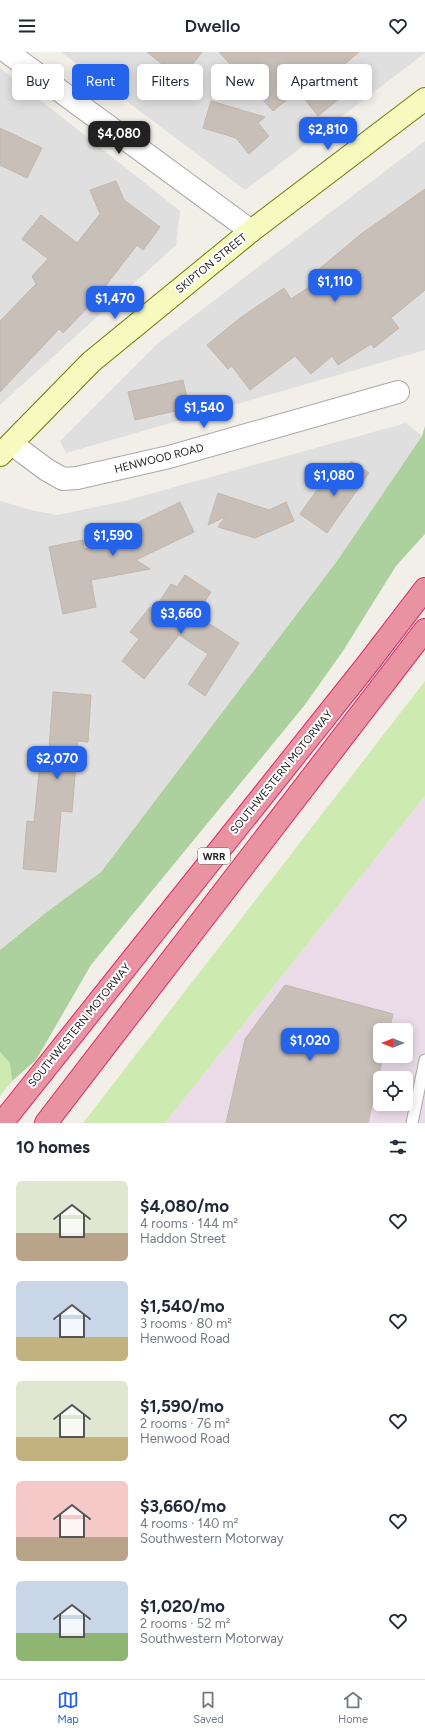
<!DOCTYPE html>
<meta charset="utf-8">
<style>
body{margin:0;font-family:Figtree,sans-serif;background:#f6f6f7;color:#1f2937;height:100vh;display:flex;flex-direction:column;font-size:15px;white-space:nowrap}
*{box-sizing:border-box;margin:0}
p{font-size:13px;color:#747a83}
.icon{flex:none;width:22px;height:22px;fill:none;stroke:currentColor;stroke-width:2;stroke-linecap:round;stroke-linejoin:round}
.map{position:relative;height:1071px;overflow:hidden}
.drawer{display:flex;flex-direction:column;background:#fff;flex:1}
.drawer>*{flex:none}
.hud{position:absolute;left:12px;top:12px;width:401px;height:36px;display:flex;gap:8px}
.needle{width:26px;rotate:270deg}
.controls{position:absolute;left:373px;top:971px;display:grid;gap:8px}
.controls a{display:grid;place-items:center;width:40px;height:40px;border-radius:6px;background:#fff;box-shadow:0 2px 10px #0003;font-size:20px}
.price{position:absolute;translate:-50% -34px;padding:0 9px;border-radius:8px;background:#2563eb;color:#fff;font-size:13px;line-height:26px;filter:drop-shadow(0 1px 2px #0008)}
.price::after{content:'';position:absolute;left:50%;top:24px;width:12px;height:9px;margin-left:-6px;background:inherit;clip-path:polygon(0 0,100% 0,50% 100%)}
.price.current{background:#222;color:#fff}
ul{padding:0;list-style:none}
li{display:flex;align-items:center;gap:12px;height:100px;padding:0 16px}
li span{display:grid;place-items:center;flex:none;width:112px;height:80px;border-radius:6px;color:#555}
li>.icon{margin-inline-start:auto}
span .icon{width:48px;height:48px;fill:#fffc;stroke-width:1}
li b{font-size:17px}
h2{display:flex;justify-content:space-between;align-items:center;height:48px;padding:0 16px;font-size:17px}
.pill{padding:0 14px;border-radius:6px;background:#fff;box-shadow:0 2px 10px #0003;font-size:14px;line-height:36px}
.pill.current{background:#2563eb;color:#fff}
header{display:flex;justify-content:space-between;align-items:center;height:52px;padding:0 16px;background:#fff;font-size:18px;font-weight:600}
.tabs{display:flex;justify-content:space-around;align-items:center;height:56px;border-top:1px solid #e0e1e3;background:#fff;font-size:11px;color:#747a83}
.tabs a{display:grid;justify-items:center;gap:2px}
.tabs .current{color:#2563eb}
.map>svg:first-child{display:block}
.residential{fill:#e0dfdf}
.industrial{fill:#ebdbe8;fill-rule:evenodd}
.grass{fill:#cdebb0}
.forest{fill:#add19e}
.building{fill:#c7bfb8;stroke:#c4b6ab}
.lines{fill:none;stroke-linecap:round;stroke-linejoin:round}
.service-casing{stroke:#a9a9a9;stroke-width:13}
.minor-casing{stroke:#a9a9a9;stroke-width:24}
.secondary-casing{stroke:#707d05;stroke-width:24}
.motorway-casing{stroke:#dc2a67;stroke-width:24}
.service{stroke:#fff;stroke-width:11}
.minor{stroke:#fff;stroke-width:22}
.secondary{stroke:#f7fabf;stroke-width:22}
.motorway{stroke:#e892a2;stroke-width:22}
.labels{text-anchor:middle;stroke-width:4;stroke-linejoin:round;paint-order:stroke}
.shield{fill:#fff;stroke:#646464;stroke-width:1}
.shield-label{font-size:10px;font-weight:bold;fill:#222}
.street-label{font-size:11px;fill:#222;stroke:#fff}
</style>
<header><svg class="icon" aria-label="menu" viewBox="0 0 24 24"><path d="M4 6h16M4 12h16M4 18h16"/></svg>Dwello<svg class="icon" aria-label="heart" viewBox="0 0 24 24"><path d="M12 20l-8-8c-3-5 5-10 8-4 3-6 11-1 8 4z"/></svg></header>
<div class="map">
<svg width="425" height="1071" viewBox="0 0 425 1071">
<rect width="100%" height="100%" fill="#f2efe9"/>
<g class="residential">
<path d="M61,0H425V1L245,138Z"/>
<path d="M0,16L180,159L176,193L0,353Z"/>
<path d="M425,89V298L66,401L60,389L158,291Z"/>
<path d="M406,371L422,384L337,509L101,820L48,859L0,898V449L35,459L58,463L124,449Z"/>
</g>
<path class="industrial" d="M425,744V1071H165ZM380,978H406V1004H380ZM380,1026H406V1052H380Z"/>
<g class="grass">
<path d="M425,629V744L165,1071H83Z"/>
<path d="M0,1000L10,1011L12,1029L0,1044Z"/>
</g>
<path class="forest" d="M425,374V482L396,514L343,599L304,654L91,913L36,1008L12,1029L10,1011L0,1000V898L48,859L101,820L337,509L422,384Z"/>
<g class="building">
<path d="M147,0H202L181,27Z"/>
<path d="M219,0H359L325,29L339,47L318,64L298,39L273,59Z"/>
<path d="M211,49L265,65L258,71L269,84L249,102L236,86L203,76Z"/>
<path d="M0,76L42,96L27,126L0,113Z"/>
<path d="M116,129L124,148L160,175L143,198L137,193L94,249L63,281L59,277L0,340V269L36,232L32,224L48,207L22,187L41,163L77,191L100,162L90,138Z"/>
<path d="M425,137V238L391,266L399,276L374,296L371,292L338,313L332,304L311,322L295,304L250,338L232,314L228,317L207,293L240,266L284,236L291,247L324,225L318,218L361,182Z"/>
<path d="M183,328L189,356L135,368L128,340Z"/>
<path d="M351,409L369,421L327,481L300,462L331,418L341,425Z"/>
<path d="M218,441L269,458L286,450L294,469L255,486L218,475L225,465L208,473Z"/>
<path d="M180,450L194,480L136,508L150,517L91,528L96,555L63,562L49,495L83,488L84,497L139,486L133,473Z"/>
<path d="M185,523L211,540L196,563L239,591L205,644L188,632L208,602L179,583L144,627L122,609L139,587L130,580L150,555L151,562L171,532L177,535Z"/>
<path d="M53,640L91,643L88,690L78,689L72,760L61,759L56,820L23,817L27,769L34,770L40,711L48,712Z"/>
<path d="M285,933L393,962L389,978H380V1004H383L368,1071H226L245,987Z"/>
</g>
<g class="lines">
<g class="service-casing">
<path id="service" d="M412,1071L425,1008"/>
</g>
<g class="minor-casing">
<g id="minor">
<path d="M7,0L251,179"/>
<path d="M12,392L47,418L63,427L77,426L169,405L398,340"/>
</g>
</g>
<g class="secondary-casing">
<path id="secondary" d="M0,403L91,310L251,179L425,47"/>
</g>
<g class="motorway-casing">
<g id="motorway">
<path d="M2,1071L366,614L425,537"/>
<path d="M46,1071L425,578"/>
</g>
</g>
<use href="#service" class="service"/>
<use href="#minor" class="minor"/>
<use href="#secondary" class="secondary"/>
<use href="#motorway" class="motorway"/>
</g>
<g class="labels">
<rect class="shield" x="198" y="796" width="32" height="16" rx="3"/>
<g class="shield-label">
<text x="214" y="808">WRR</text>
</g>
<g class="street-label">
<text transform="translate(211 211) rotate(-39)" y="4">SKIPTON STREET</text>
<text transform="translate(159 406) rotate(-14)" y="4">HENWOOD ROAD</text>
<text transform="translate(281 720) rotate(-51)" y="4">SOUTHWESTERN MOTORWAY</text>
<text transform="translate(79 973) rotate(-51)" y="4">SOUTHWESTERN MOTORWAY</text>
</g>
</g>
</svg>
<div class="controls">
<a><svg class="needle" viewBox="-14 -14 28 28"><path d="M0-13l5 13h-10z" fill="#e53935"/><path d="M0 13l5-13h-10z" fill="#747a83"/></svg></a>
<a><svg class="icon" aria-label="locate" viewBox="0 0 24 24"><circle cx="12" cy="12" r="6"/><path d="M12 2v4M12 18v4M2 12h4M18 12h4"/></svg></a>
</div>
<b class="price" style="left:328px;top:99px">$2,810</b>
<b class="price current" style="left:119px;top:103px">$4,080</b>
<b class="price" style="left:335px;top:251px">$1,110</b>
<b class="price" style="left:115px;top:268px">$1,470</b>
<b class="price" style="left:204px;top:377px">$1,540</b>
<b class="price" style="left:334px;top:445px">$1,080</b>
<b class="price" style="left:113px;top:505px">$1,590</b>
<b class="price" style="left:181px;top:583px">$3,660</b>
<b class="price" style="left:57px;top:728px">$2,070</b>
<b class="price" style="left:310px;top:1010px">$1,020</b>
<div class="hud">
<a class="pill">Buy</a>
<a class="pill current">Rent</a>
<a class="pill">Filters</a>
<a class="pill">New</a>
<a class="pill">Apartment</a>
</div>
</div>
<section class="drawer">
<h2>10 homes<svg class="icon" aria-label="filters" viewBox="0 0 24 24"><path d="M4 7h16M4 17h16"/><circle cx="9" cy="7" r="2"/><circle cx="15" cy="17" r="2"/></svg></h2>
<ul>
<li><span style="background:linear-gradient(#dfe7d0 65%,#b9a48a 0)"><svg class="icon" aria-label="home" viewBox="0 0 24 24"><path d="M3 11l9-7 9 7M6 9v11h12V9"/></svg></span><div><b>$4,080/mo</b><p>4 rooms · 144 m²</p><p>Haddon Street</p></div><svg class="icon" aria-label="heart" viewBox="0 0 24 24"><path d="M12 20l-8-8c-3-5 5-10 8-4 3-6 11-1 8 4z"/></svg></li>
<li><span style="background:linear-gradient(#c9d6e8 70%,#c2b280 0)"><svg class="icon" aria-label="home" viewBox="0 0 24 24"><path d="M3 11l9-7 9 7M6 9v11h12V9"/></svg></span><div><b>$1,540/mo</b><p>3 rooms · 80 m²</p><p>Henwood Road</p></div><svg class="icon" aria-label="heart" viewBox="0 0 24 24"><path d="M12 20l-8-8c-3-5 5-10 8-4 3-6 11-1 8 4z"/></svg></li>
<li><span style="background:linear-gradient(#dfe7d0 70%,#c2b280 0)"><svg class="icon" aria-label="home" viewBox="0 0 24 24"><path d="M3 11l9-7 9 7M6 9v11h12V9"/></svg></span><div><b>$1,590/mo</b><p>2 rooms · 76 m²</p><p>Henwood Road</p></div><svg class="icon" aria-label="heart" viewBox="0 0 24 24"><path d="M12 20l-8-8c-3-5 5-10 8-4 3-6 11-1 8 4z"/></svg></li>
<li><span style="background:linear-gradient(#f6c9c9 70%,#b9a48a 0)"><svg class="icon" aria-label="home" viewBox="0 0 24 24"><path d="M3 11l9-7 9 7M6 9v11h12V9"/></svg></span><div><b>$3,660/mo</b><p>4 rooms · 140 m²</p><p>Southwestern Motorway</p></div><svg class="icon" aria-label="heart" viewBox="0 0 24 24"><path d="M12 20l-8-8c-3-5 5-10 8-4 3-6 11-1 8 4z"/></svg></li>
<li><span style="background:linear-gradient(#c9d6e8 65%,#8fb573 0)"><svg class="icon" aria-label="home" viewBox="0 0 24 24"><path d="M3 11l9-7 9 7M6 9v11h12V9"/></svg></span><div><b>$1,020/mo</b><p>2 rooms · 52 m²</p><p>Southwestern Motorway</p></div><svg class="icon" aria-label="heart" viewBox="0 0 24 24"><path d="M12 20l-8-8c-3-5 5-10 8-4 3-6 11-1 8 4z"/></svg></li>
</ul>
</section>
<nav class="tabs">
<a class="current"><svg class="icon" aria-label="map" viewBox="0 0 24 24"><path d="M3 6l6-2 6 2 6-2v14l-6 2-6-2-6 2zM9 4v14M15 6v14"/></svg>Map</a>
<a><svg class="icon" aria-label="saved" viewBox="0 0 24 24"><path d="M7 4h10v16l-5-4-5 4z"/></svg>Saved</a>
<a><svg class="icon" aria-label="home" viewBox="0 0 24 24"><path d="M3 11l9-7 9 7M6 9v11h12V9"/></svg>Home</a>
</nav>
